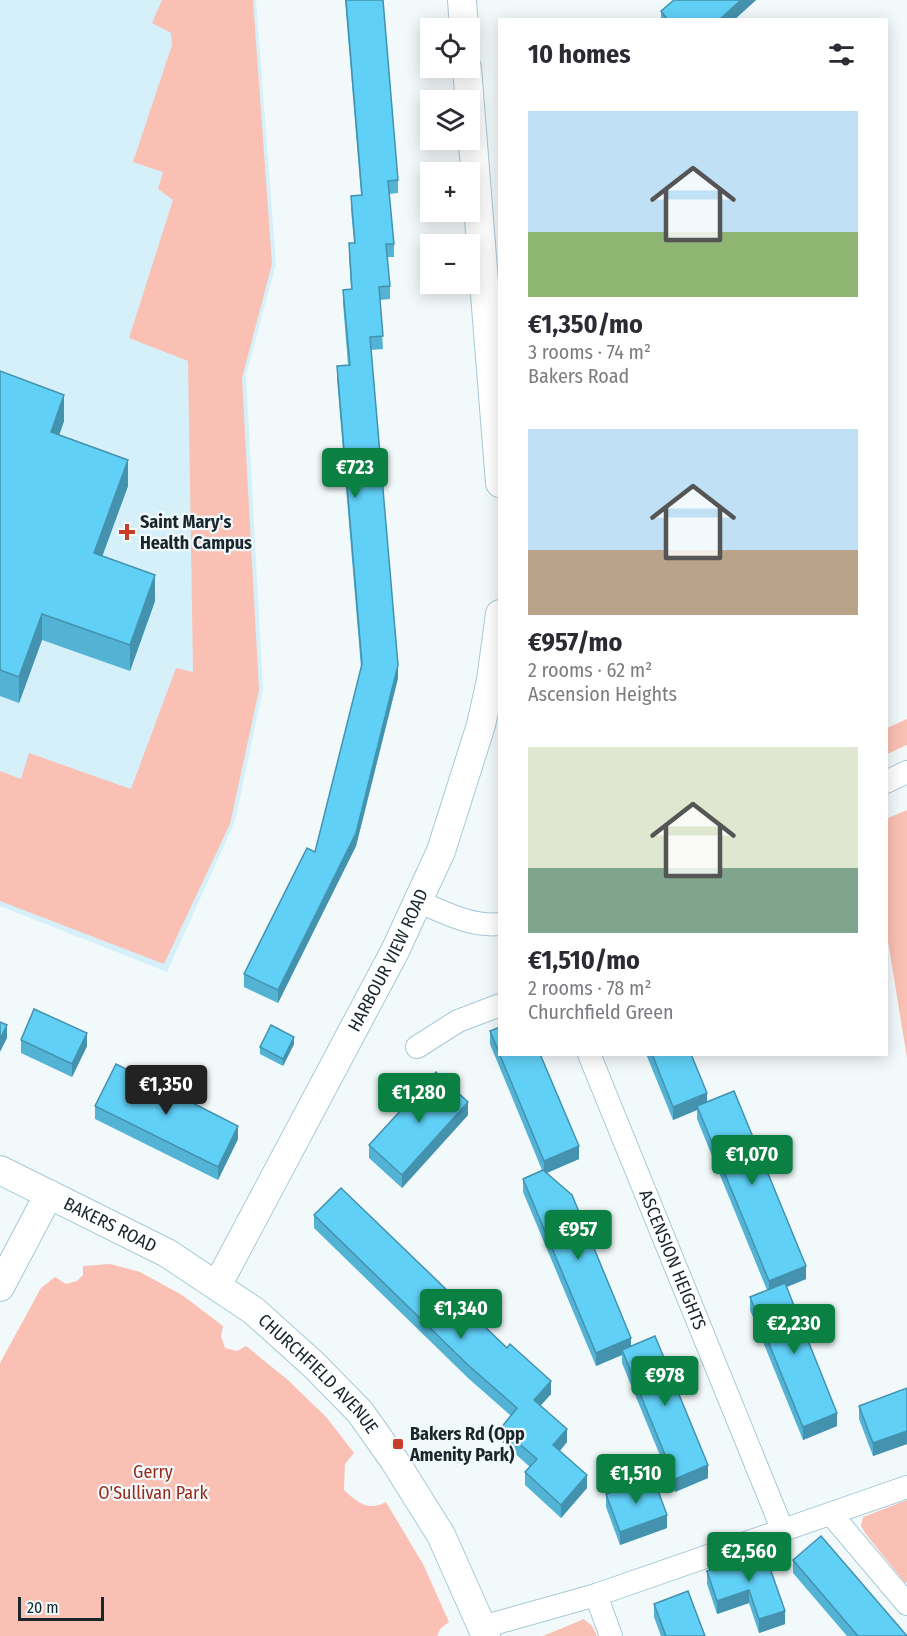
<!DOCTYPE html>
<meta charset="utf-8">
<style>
body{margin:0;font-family:"Fira Sans Condensed",sans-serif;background:#f2f2f3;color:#2b2b33;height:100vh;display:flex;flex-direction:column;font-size:22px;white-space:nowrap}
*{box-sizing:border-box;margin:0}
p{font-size:20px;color:#7c7c81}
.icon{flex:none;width:33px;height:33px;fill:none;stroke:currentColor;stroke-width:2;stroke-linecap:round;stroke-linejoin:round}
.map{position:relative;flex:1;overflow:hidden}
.drawer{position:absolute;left:498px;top:18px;width:390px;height:1038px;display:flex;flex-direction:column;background:#fff;border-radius:0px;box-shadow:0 3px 15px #0003}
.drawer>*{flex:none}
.buttons{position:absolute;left:420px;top:18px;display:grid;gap:12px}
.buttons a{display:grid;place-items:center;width:60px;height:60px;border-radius:0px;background:#fff;box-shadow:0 3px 15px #0003;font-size:30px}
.scale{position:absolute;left:18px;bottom:15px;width:86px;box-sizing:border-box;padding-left:6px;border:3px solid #19262c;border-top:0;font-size:16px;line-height:21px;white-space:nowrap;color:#19262c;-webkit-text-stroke:4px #f2f9fb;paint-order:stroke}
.price{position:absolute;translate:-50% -51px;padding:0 14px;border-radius:6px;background:#0b8043;color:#fff;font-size:20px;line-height:39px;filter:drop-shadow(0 2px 3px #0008)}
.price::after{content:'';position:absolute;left:50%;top:36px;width:18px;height:14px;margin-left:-9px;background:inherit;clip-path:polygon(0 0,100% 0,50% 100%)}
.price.active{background:#222;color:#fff}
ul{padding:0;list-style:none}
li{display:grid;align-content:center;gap:12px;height:318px;padding:0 30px}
li span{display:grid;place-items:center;height:186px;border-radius:0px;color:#555}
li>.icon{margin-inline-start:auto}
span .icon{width:108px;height:108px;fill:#fffc;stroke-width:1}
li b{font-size:26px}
h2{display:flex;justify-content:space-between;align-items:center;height:72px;padding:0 30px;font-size:26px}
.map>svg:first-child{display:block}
.built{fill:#d6f0fa}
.green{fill:#fbc0b4}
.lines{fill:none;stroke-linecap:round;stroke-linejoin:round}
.minor-casing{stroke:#a7c9d7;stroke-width:24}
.tertiary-casing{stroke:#a7c9d7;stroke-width:30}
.minor{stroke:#fff;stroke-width:22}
.tertiary{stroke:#fff;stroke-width:28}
.wall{fill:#53b3d4}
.shaded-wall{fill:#4492ad}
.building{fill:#61d0f7;stroke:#4492ad;stroke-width:1.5}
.poi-dot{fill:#c83c28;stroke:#f2f9fb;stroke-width:2}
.labels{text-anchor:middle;stroke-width:4.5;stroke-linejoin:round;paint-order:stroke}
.poi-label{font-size:18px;font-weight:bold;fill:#19262c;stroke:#f2f9fb;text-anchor:start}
.street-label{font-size:18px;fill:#19262c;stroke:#f2f9fb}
.park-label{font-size:18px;fill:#972c1d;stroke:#f2f9fb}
</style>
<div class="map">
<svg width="907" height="1636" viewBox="0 0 907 1636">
<rect width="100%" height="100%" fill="#f2f9fb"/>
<path class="built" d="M0,0H256L276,264L246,375L263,689L235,821L167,972L0,906Z"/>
<g class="green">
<path d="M162,0H253L272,264L242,378L259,690L230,824L164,964L0,901V771L21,779L29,753L131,789L176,668L193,672L188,361L129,338L173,200L158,189L163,172L133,162L172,45L171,33L152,23Z"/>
<path d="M907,719V745L887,754V728Z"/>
<path d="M907,810V1058L887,935L886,819Z"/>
<path d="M110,1264L140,1272L182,1295L223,1326L221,1336L225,1348L237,1351L246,1346L288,1380L327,1418L354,1453L345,1464L344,1490C357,1502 368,1512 386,1502L423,1564L449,1622L441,1628L437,1636H0V1363L41,1288L55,1277L66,1284L77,1281L83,1275V1266Z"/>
<path d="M907,1500V1582L905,1583L865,1533L861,1526L863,1517Z"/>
<path d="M584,1619L592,1626L597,1636H543Z"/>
</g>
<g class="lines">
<g class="minor-casing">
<g id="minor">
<path d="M886,782L907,772"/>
<path d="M419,902C444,912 471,927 500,924"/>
<path d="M417,1047L458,1021L500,1005"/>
<path id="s1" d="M589,1054L783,1531"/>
<path d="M831,1514L907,1604"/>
<path d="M596,1595L611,1636"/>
<path d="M482,1627L596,1595L907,1487"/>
</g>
</g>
<g class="tertiary-casing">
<g id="tertiary">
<path d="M462,0L464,28"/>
<path d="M467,68L500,483"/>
<path id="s2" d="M0,1170L167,1253L254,1311L314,1365L360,1412L394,1460L441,1535L486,1636"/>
<path id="s3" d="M217,1286L395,951L441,851L481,725L491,680L500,614"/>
<path d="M0,1287L49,1194"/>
</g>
</g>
<use href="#minor" class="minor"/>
<use href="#tertiary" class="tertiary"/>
</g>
<g class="wall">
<path d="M345,0H383L398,180V193L389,194L394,244V257H387L390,286V299L380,300L383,349L371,350L398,678L356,846L278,1003L244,987V974L315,852L361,668L337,379V366L348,365L343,303V290L351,289L349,256V243H354L351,209V196L361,195Z"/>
<path d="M674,0H756L734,20H661V11Z"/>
<path d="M0,371L64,421L59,435L128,486L102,556L155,601L130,671L42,640L19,703L0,696Z"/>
<path d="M490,1031L579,1159L547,1173L631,1346L708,1478L675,1492L622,1363V1355L596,1366L523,1192V1179L542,1170L490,1044Z"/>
<path d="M21,1040L87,1046L72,1077L21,1053Z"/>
<path d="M294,1044L283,1066L260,1054V1047Z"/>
<path d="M646,1054H691L707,1102L806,1279L787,1287L837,1426L803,1440L750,1310V1297L767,1290L697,1119V1110L673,1120Z"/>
<path d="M95,1106L238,1139L218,1180L95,1119Z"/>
<path d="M468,1115L402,1188L369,1158V1145Z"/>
<path d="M314,1215L551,1394L540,1406L567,1442L560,1451L587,1488L561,1518L525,1485V1472L530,1467L501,1441V1428L511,1416L468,1378L314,1228Z"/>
<path d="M907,1388V1444L873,1456L859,1419V1406Z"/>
<path d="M606,1494L667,1528L620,1545L606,1507Z"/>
<path d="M764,1551L785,1624L759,1633L749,1603L717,1614L707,1584V1571Z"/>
<path d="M793,1560L907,1636H847L793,1573Z"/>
<path d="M654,1604L705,1636H661L654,1617Z"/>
</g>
<g class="shaded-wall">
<path d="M741,0H756L734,20H719Z"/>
<path d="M64,395V421L51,459V432Z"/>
<path d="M128,460V486L94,579V553Z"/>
<path d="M155,575V601L130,671V645Z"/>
<path d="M42,614V640L19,703V677Z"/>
<path d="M398,665V678L356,846L278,1003V990Z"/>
<path d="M7,1025V1038L0,1052V1039Z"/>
<path d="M87,1033V1046L72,1077V1064Z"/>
<path d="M294,1037V1044L283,1066V1059Z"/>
<path d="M707,1093V1106H697V1110L673,1120V1107Z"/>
<path d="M468,1102V1115L402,1188V1175Z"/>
<path d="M238,1126V1139L218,1180V1167Z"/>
<path d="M579,1146V1159L544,1174V1161Z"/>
<path d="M806,1266V1279L769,1294V1281Z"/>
<path d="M631,1338V1351L622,1350V1355L596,1366V1353Z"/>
<path d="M551,1381V1394L534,1413V1400Z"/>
<path d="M837,1413V1426L803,1440V1427Z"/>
<path d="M567,1429V1442L553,1458V1445Z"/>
<path d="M907,1431V1444L873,1456V1443Z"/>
<path d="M708,1465V1478L675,1492V1479Z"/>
<path d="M587,1475V1488L561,1518V1505Z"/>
<path d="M667,1515V1528L620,1545V1532Z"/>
<path d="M749,1590V1603L717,1614V1601Z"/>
<path d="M785,1611V1624L759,1633V1619Z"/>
</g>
<g class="building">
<path d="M346,0H383L398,180L388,181L394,244H386L390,286L379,287L383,336L370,337L398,665L356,833L278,990L244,974L307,848L315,852L362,664L337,366L350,365L343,290L352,289L349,243H355L351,196L362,195Z"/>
<path d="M674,0H741L719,20H668L661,11Z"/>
<path d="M0,371L64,395L51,432L128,460L94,553L155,575L130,645L42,614L19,677L0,670Z"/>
<path d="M34,1009L87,1033L72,1064L21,1040Z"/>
<path d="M0,1022L7,1025L0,1039Z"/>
<path d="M271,1025L294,1037L283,1059L260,1047Z"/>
<path d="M500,1027V1054H540L579,1146L544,1161L490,1031Z"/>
<path d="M652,1054H691L707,1093L673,1107Z"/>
<path d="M116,1064L238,1126L218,1167L95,1106Z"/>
<path d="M436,1072L468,1102L402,1175L369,1145Z"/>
<path d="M734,1091L806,1266L769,1281L697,1106Z"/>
<path d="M543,1170L572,1195L631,1338L596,1353L523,1179Z"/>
<path d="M341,1188L507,1348L510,1344L551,1381L534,1400L567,1429L553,1445L587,1475L561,1505L525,1472L537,1459L501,1428L517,1408L468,1365L314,1215Z"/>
<path d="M785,1283L837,1413L803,1427L750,1297Z"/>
<path d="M655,1336L708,1465L675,1479L622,1350Z"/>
<path d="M907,1388V1431L873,1443L859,1406Z"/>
<path d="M653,1477L667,1515L620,1532L606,1494Z"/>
<path d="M821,1536L907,1636H858L793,1560Z"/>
<path d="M764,1551L785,1611L759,1619L749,1590L717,1601L707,1571Z"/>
<path d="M688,1591L705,1636H666L654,1604Z"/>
</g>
<g class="poi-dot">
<path d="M124 523h6v6h6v6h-6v6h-6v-6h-6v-6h6z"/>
<rect x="392" y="1438" width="12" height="12" rx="3"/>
</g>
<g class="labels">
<g class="poi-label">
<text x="140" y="528">Saint Mary's<tspan x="140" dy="21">Health Campus</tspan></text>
<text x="410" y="1440">Bakers Rd (Opp<tspan x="410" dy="21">Amenity Park)</tspan></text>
</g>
<g class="street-label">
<text dy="6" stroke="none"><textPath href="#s3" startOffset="368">HARBOUR VIEW ROAD</textPath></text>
<text dy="6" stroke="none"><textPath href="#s2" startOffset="123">BAKERS ROAD</textPath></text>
<text dy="6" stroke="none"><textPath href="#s1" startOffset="222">ASCENSION HEIGHTS</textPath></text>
<text dy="6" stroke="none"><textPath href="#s2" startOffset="381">CHURCHFIELD AVENUE</textPath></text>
</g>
<g class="park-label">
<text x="153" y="1478">Gerry<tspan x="153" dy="21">O'Sullivan Park</tspan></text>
</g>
</g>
</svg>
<div class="buttons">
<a><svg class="icon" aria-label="locate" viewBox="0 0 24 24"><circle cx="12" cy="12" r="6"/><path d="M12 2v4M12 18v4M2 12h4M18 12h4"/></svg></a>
<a><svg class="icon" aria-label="layers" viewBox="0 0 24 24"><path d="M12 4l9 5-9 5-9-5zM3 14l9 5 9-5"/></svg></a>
<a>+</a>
<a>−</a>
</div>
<div class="scale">20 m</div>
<b class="price" style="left:355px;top:499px">€723</b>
<b class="price active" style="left:166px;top:1116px">€1,350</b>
<b class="price" style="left:419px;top:1124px">€1,280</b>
<b class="price" style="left:752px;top:1186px">€1,070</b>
<b class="price" style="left:578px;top:1261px">€957</b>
<b class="price" style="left:461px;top:1340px">€1,340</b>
<b class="price" style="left:794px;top:1355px">€2,230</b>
<b class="price" style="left:665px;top:1407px">€978</b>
<b class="price" style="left:636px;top:1505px">€1,510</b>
<b class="price" style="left:749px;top:1583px">€2,560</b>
<section class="drawer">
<h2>10 homes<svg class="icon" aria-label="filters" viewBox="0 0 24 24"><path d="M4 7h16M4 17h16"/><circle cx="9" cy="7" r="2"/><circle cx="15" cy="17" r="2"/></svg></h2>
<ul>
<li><span style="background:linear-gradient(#bfe0f5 65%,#8fb573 0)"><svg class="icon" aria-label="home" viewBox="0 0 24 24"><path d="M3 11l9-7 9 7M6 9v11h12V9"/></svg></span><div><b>€1,350/mo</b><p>3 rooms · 74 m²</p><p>Bakers Road</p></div></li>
<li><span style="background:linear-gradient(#bfe0f5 65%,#b9a48a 0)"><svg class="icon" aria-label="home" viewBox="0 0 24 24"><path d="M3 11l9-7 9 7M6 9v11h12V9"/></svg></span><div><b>€957/mo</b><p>2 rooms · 62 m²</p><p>Ascension Heights</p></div></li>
<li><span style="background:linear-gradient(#dfe7d0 65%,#7fa58c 0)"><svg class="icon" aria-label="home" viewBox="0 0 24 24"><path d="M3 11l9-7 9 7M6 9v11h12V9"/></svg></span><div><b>€1,510/mo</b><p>2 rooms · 78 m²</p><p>Churchfield Green</p></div></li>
</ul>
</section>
</div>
